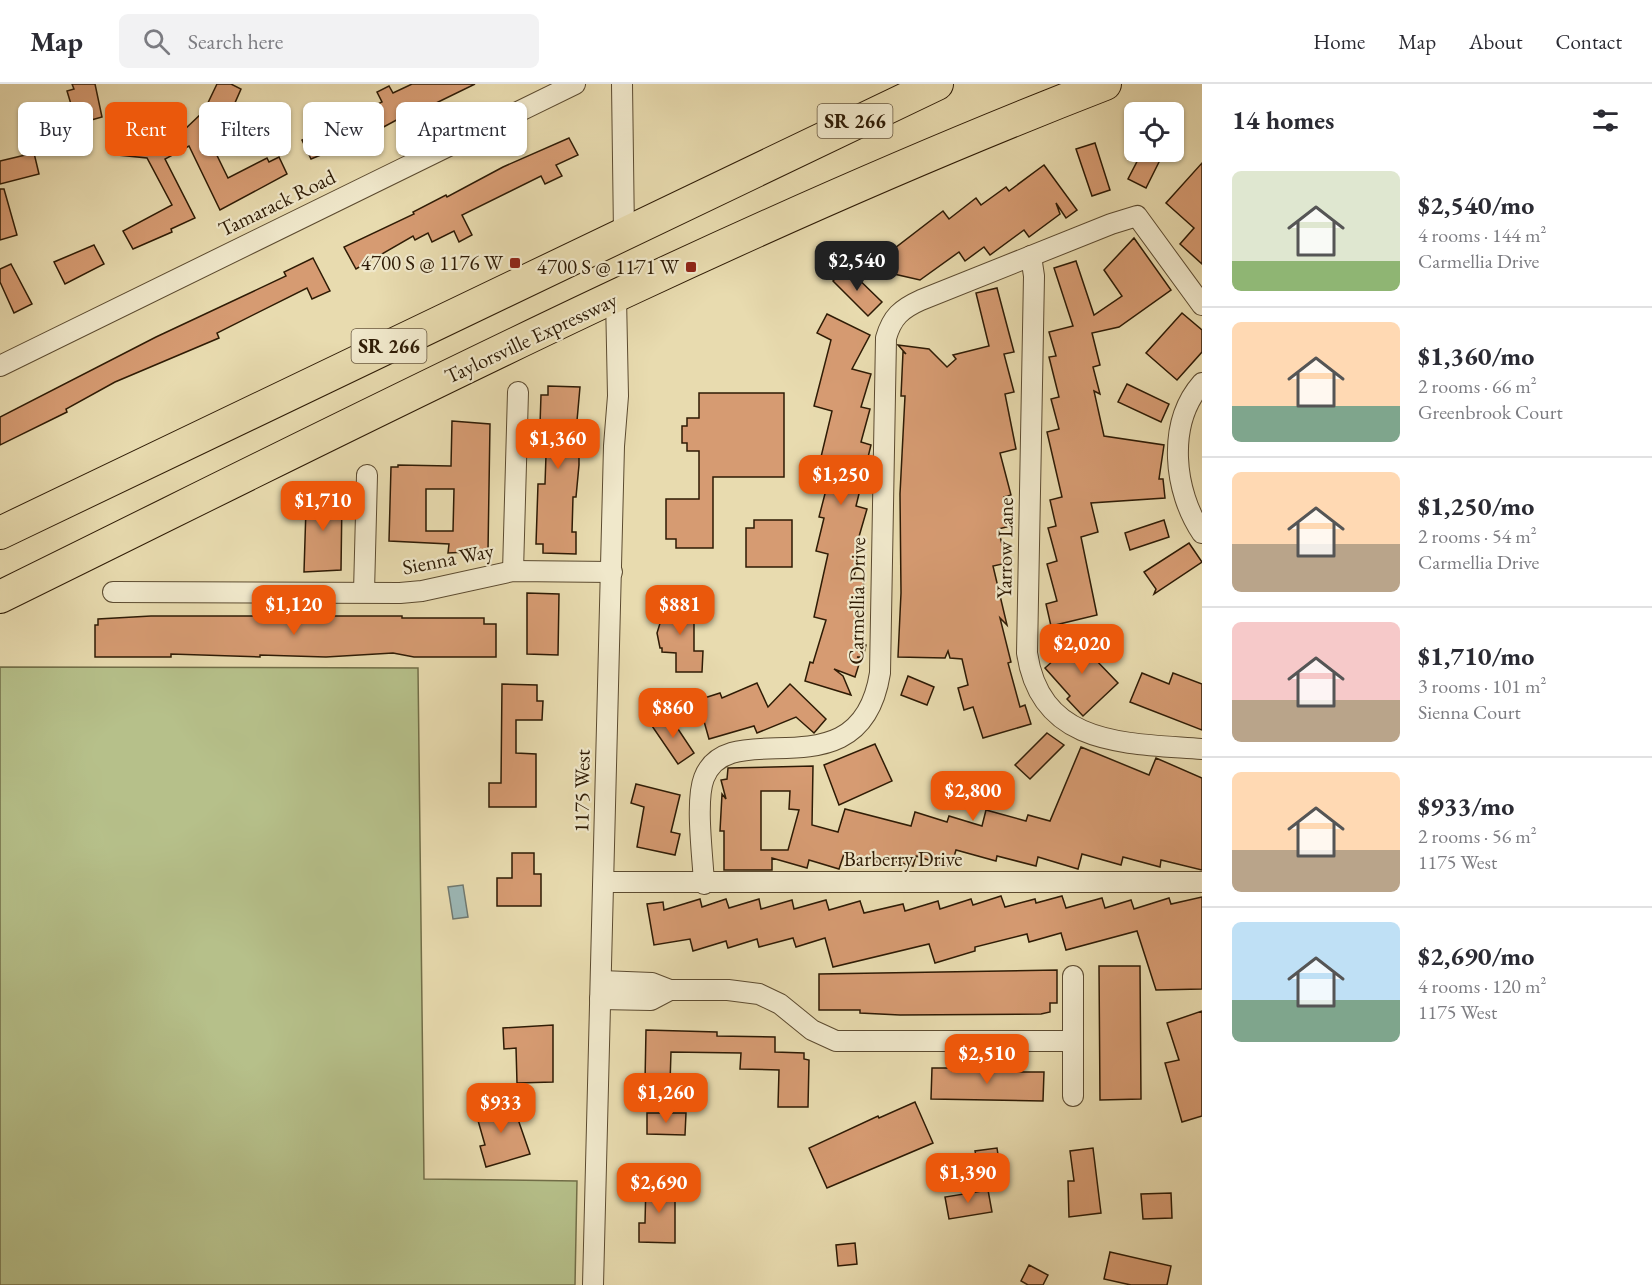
<!DOCTYPE html>
<meta charset="utf-8">
<style>
body{margin:0;font-family:"EB Garamond",serif;background:#f2f2f3;color:#2b2b33;height:100vh;display:flex;flex-direction:column;font-size:22px;white-space:nowrap}
*{box-sizing:border-box;margin:0}
p{font-size:20px;color:#7c7c81}
.icon{flex:none;width:33px;height:33px;fill:none;stroke:currentColor;stroke-width:2;stroke-linecap:round;stroke-linejoin:round}
.map{position:relative;flex:1;overflow:hidden}
.panel{display:flex;flex-direction:column;background:#fff;width:450px}
.panel>*{flex:none}
.top-card{position:absolute;left:18px;top:18px;width:570px;height:54px;display:flex;gap:12px}
.buttons{position:absolute;left:1124px;top:18px;display:grid;gap:12px}
.buttons a{display:grid;place-items:center;width:60px;height:60px;border-radius:9px;background:#fff;box-shadow:0 2px 4px #0004;font-size:30px}
.price{position:absolute;translate:-50% -51px;padding:0 14px;border-radius:12px;background:#ea580c;color:#fff;font-size:20px;line-height:39px;filter:drop-shadow(0 2px 3px #0008)}
.price::after{content:'';position:absolute;left:50%;top:36px;width:18px;height:14px;margin-left:-9px;background:inherit;clip-path:polygon(0 0,100% 0,50% 100%)}
.price.current{background:#222;color:#fff}
ul{padding:0;list-style:none}
li{display:flex;align-items:center;gap:18px;height:150px;padding:0 30px}
li+li{border-top:2px solid #e1e1e2}
li span{display:grid;place-items:center;flex:none;width:168px;height:120px;border-radius:9px;color:#555}
li>.icon{margin-inline-start:auto}
span .icon{width:72px;height:72px;fill:#fffc;stroke-width:1}
li b{font-size:26px}
h2{display:flex;justify-content:space-between;align-items:center;height:72px;padding:0 30px;font-size:26px}
.pill{padding:0 21px;border-radius:9px;background:#fff;box-shadow:0 2px 4px #0004;font-size:21px;line-height:54px}
.pill.current{background:#ea580c;color:#fff}
header{display:flex;align-items:center;gap:36px;box-sizing:border-box;height:84px;padding:0 30px;background:#fff;border-bottom:2px solid #e1e1e2}
header strong{font-size:28px}
nav{display:flex;gap:33px;margin-inline-start:auto;font-size:21px}
.search{width:420px;height:54px;background:#f2f2f3;display:flex;align-items:center;gap:15px;box-sizing:border-box;padding:0 21px;border-radius:9px;color:#7c7c81;font-size:22px}
main{display:flex;flex:1;min-height:0}
.map>svg:first-child{display:block}
.green{fill:#b6c08a;stroke:#726e48;stroke-width:1.5}
.water{fill:#9cb8b7;stroke:#707970;stroke-width:1.5}
.building{fill:#d69b72;stroke:#2e1b05;stroke-width:1.5;fill-rule:evenodd}
.lines{fill:none;stroke-linecap:round;stroke-linejoin:round}
.street-casing{stroke:#5c4b30;stroke-width:22}
.primary-casing{stroke:#2e1b05;stroke-width:34}
.street{stroke:#f0e8cb;stroke-width:20}
.primary{stroke:#e8dbaf;stroke-width:32}
.poi-dot{fill:#8f2418;stroke:#f0e8cb;stroke-width:2}
.labels{text-anchor:middle;stroke-width:4.5;stroke-linejoin:round;paint-order:stroke}
.shield{fill:#f0e8cb;stroke:#685840;stroke-width:1.5}
.shield-label{font-size:20px;font-weight:bold;fill:#2e1b05}
.street-label{font-size:21px;fill:#2e1b05;stroke:#f0e8cb}
.poi-label{font-size:21px;fill:#2e1b05;stroke:#f0e8cb;text-anchor:end}
</style>
<header>
<strong>Map</strong>
<div class="search"><svg class="icon" aria-label="search" viewBox="0 0 24 24"><circle cx="10" cy="10" r="6"/><path d="M15 15l6 6"/></svg>Search here</div>
<nav><a>Home</a><a>Map</a><a>About</a><a>Contact</a></nav>
</header>
<main>
<div class="map">
<svg width="1202" height="1201" viewBox="0 0 1202 1201">
<rect width="100%" height="100%" fill="#e8dbaf"/>
<filter id="stains"><feTurbulence type="fractalNoise" baseFrequency=".00333" numOctaves="4"/><feColorMatrix values="0 0 0 0 .2 0 0 0 0 .09 0 0 0 0 .02 0 0 0 .5 -.17"/></filter>
<radialGradient id="worn" r=".72"><stop offset=".6" stop-color="#630" stop-opacity="0"/><stop offset="1" stop-color="#630" stop-opacity=".3"/></radialGradient>
<path class="green" d="M0,583L418,584L424,1095L577,1097L575,1201H0Z"/>
<path class="water" d="M463,801L468,833L453,835L448,803Z"/>
<g class="building">
<path d="M72,0H95L102,33L77,40L67,7L74,5Z"/>
<path d="M217,0H231L241,5L227,37L208,53L228,94L267,74L269,78L279,73L287,90L220,126L189,62L165,75L195,134L171,145L172,148L133,165L123,147L172,121L147,74L118,71L120,47L158,50L179,39L183,47L204,27Z"/>
<path d="M412,0H475L430,22L428,19L365,53L311,75L302,56L382,18L377,8L389,2L393,9Z"/>
<path d="M569,54L578,71L556,81L562,92L545,100L541,92L462,131L472,151L459,158L454,147L432,158L428,149L415,156L413,152L356,185L344,163L414,130L413,128L446,111L447,113L503,83Z"/>
<path d="M1095,59L1110,106L1092,112L1076,65Z"/>
<path d="M1142,68H1164L1146,104L1128,95Z"/>
<path d="M34,69L39,90L0,100V77Z"/>
<path d="M1202,79V180L1180,160L1194,144L1166,119Z"/>
<path d="M1044,81L1077,126L1066,134L1056,119L1060,130L1029,153L1024,146L990,171L984,163L965,177L959,168L920,196L894,190L882,174L943,127L949,135L976,114L981,121L1006,103L1009,107Z"/>
<path d="M0,105H4L17,151L0,156Z"/>
<path d="M1134,154L1171,206L1119,243L1092,249L1100,281L1093,283L1100,310L1094,307L1104,352L1164,361L1159,395H1163L1165,414L1091,419L1098,448L1081,453L1097,531L1051,542L1046,520L1057,517L1047,480L1057,477L1048,444L1056,442L1050,416L1062,413L1047,348L1059,345L1051,315L1059,313L1049,273L1056,272L1049,248L1073,242L1054,184L1076,177L1094,231L1122,212L1104,186Z"/>
<path d="M94,161L104,180L65,200L54,178Z"/>
<path d="M313,174L330,207L312,215L307,204L217,249L219,254L115,298L66,325L67,328L0,361V333L156,253L286,192L284,188Z"/>
<path d="M11,180L32,220L14,229L0,198V185Z"/>
<path d="M846,183L882,218L868,232L833,197Z"/>
<path d="M997,204L1014,268L1004,270L1014,308L1005,310L1016,365L1000,369L1011,411L1004,413L1011,442L998,445L1007,479L993,482L1007,541L1000,534L1011,578L1008,579L1020,623L1025,621L1031,640L983,654L973,623L964,626L958,604L968,601L962,575L950,574L948,567L945,574L898,573L901,509L900,410L905,312H901L903,268L906,270L898,261L929,265L947,283L956,275L953,271L989,262L976,209Z"/>
<path d="M1182,229L1202,246V268L1177,296L1146,269Z"/>
<path d="M827,230L870,251L852,285L871,290L861,323L870,325L861,358L871,361L856,422L867,425L858,456L863,457L854,492L865,495L857,524L865,526L856,558L866,561L863,573H857L861,574L855,593L834,585L843,592L851,611L805,597L810,578L813,579L826,536L814,533L828,470L816,467L824,434L819,433L827,402L815,398L832,327L814,322L831,256L817,249Z"/>
<path d="M1127,300L1169,320L1161,338L1118,318Z"/>
<path d="M548,302L580,303L575,359H579V381L576,413H573L572,448H576V470L543,469V460H536L538,400H545L546,371H539L541,311H548Z"/>
<path d="M699,309H784V393H713V464H676V455H666V415H699V367H687V359H682V342H687V334H699Z"/>
<path d="M452,337L490,340L488,467L448,469L449,460L389,457L391,383H398V381L451,382ZM426,405H454L453,447H426Z"/>
<path d="M303,409L335,410V412L342,413L341,486L304,488L306,424H303Z"/>
<path d="M754,436H792V483H746V444H754Z"/>
<path d="M1164,436L1169,453L1130,466L1125,449Z"/>
<path d="M1189,459L1202,478L1154,510L1156,505L1144,488Z"/>
<path d="M527,509L559,510L558,571L527,570Z"/>
<path d="M666,517H694V567H703L702,588H676V569L662,568V564H660L657,549L661,536L665,535Z"/>
<path d="M151,532H402V534H484V540H496V573H414L393,569L326,573L260,571V573L171,570V573H95V541H98V535Z"/>
<path d="M1084,549L1099,567L1093,573L1118,599L1083,632L1067,615L1070,612L1045,584Z"/>
<path d="M1142,589L1169,600L1173,589L1202,600V646L1130,618Z"/>
<path d="M908,592L934,603L927,621L901,611Z"/>
<path d="M757,599L768,623L790,600L826,635L814,649L796,633L757,649L754,642L709,655L698,616L720,609L722,614Z"/>
<path d="M502,600L537,601V617H543L542,636H516V669L536,670V723H489V699H501Z"/>
<path d="M668,630L694,669L678,680L652,642Z"/>
<path d="M1047,649L1064,661L1030,695L1015,681Z"/>
<path d="M875,660L892,697L839,721L824,681Z"/>
<path d="M1081,663L1149,691L1156,674L1202,694V786L1161,776L1160,783L1123,773L1121,781L1082,770L1078,785L1038,773L1036,782L997,772L996,777L956,766L951,783L916,772L913,782L878,773L877,778L844,770L839,785L809,776L807,784L772,774V786H724V747H720L722,710L726,715L721,696L727,695L728,684L813,682L812,741L838,748L845,725L911,742L915,728L947,738L949,732L982,742L986,726L1026,737L1028,731L1050,737ZM761,707H790L789,725L799,726L788,766H761Z"/>
<path d="M636,700L680,711L671,748L680,750L675,771L637,763L644,723L631,719Z"/>
<path d="M512,769H534V790H541V822H497V794H512Z"/>
<path d="M1001,812L1005,823L1035,815L1036,819L1062,812L1066,824L1102,814L1105,824L1131,816L1134,825L1169,814L1171,820L1202,813V905L1156,906L1137,847L1066,866L1061,849L1029,858L1027,850L975,863V867L935,879L929,860L833,883L825,854L796,863L793,854L759,863L757,855L728,864L726,857L693,867L690,855L654,861L647,820L663,818L664,826L700,815L702,823L726,815L729,824L759,815L761,825L792,816L794,825L826,816L829,826L860,817L864,829L903,820L905,827L938,817L940,825L971,815L973,821Z"/>
<path d="M1099,882H1140L1141,1015L1100,1016Z"/>
<path d="M1057,886V919H1050V928L1041,930L900,931L860,929V926H819V890Z"/>
<path d="M1202,927V1032L1182,1038L1165,979L1179,976L1167,939Z"/>
<path d="M553,941V998L517,999L516,964L504,965L503,944Z"/>
<path d="M646,946L717,948V952L775,953V968L804,969V975L809,976L808,1023H778L779,986L740,985L741,969L671,968L670,999L645,998Z"/>
<path d="M932,984H952V987L1013,985V988H1044L1043,1017L931,1015Z"/>
<path d="M511,1015L530,1070L486,1083L480,1062L485,1061L475,1026Z"/>
<path d="M915,1018L933,1059L827,1104L809,1064L878,1032L879,1034Z"/>
<path d="M647,1029H686L685,1051L647,1050Z"/>
<path d="M997,1064L1001,1090L980,1093L975,1067Z"/>
<path d="M1093,1064L1101,1129L1069,1133L1068,1097H1074L1070,1067Z"/>
<path d="M646,1098L675,1099V1159L639,1158V1139H645Z"/>
<path d="M988,1106L992,1128L949,1135L945,1113Z"/>
<path d="M1171,1109L1172,1134L1143,1135L1141,1110Z"/>
<path d="M855,1159L857,1180L838,1182L836,1161Z"/>
<path d="M1110,1168L1171,1182L1167,1201H1131L1104,1195Z"/>
<path d="M1029,1181L1048,1191L1043,1201H1028L1021,1197Z"/>
</g>
<g class="lines">
<g class="street-casing">
<g id="street">
<path d="M622,0L624,150"/>
<path d="M1031,172L1034,192L1027,569C1041,663 1126,659 1202,665"/>
<path d="M0,282L575,0"/>
<path d="M1202,299C1166,340 1174,408 1202,449"/>
<path d="M513,487L518,308"/>
<path d="M113,508L400,509L422,507L513,487L612,488"/>
<path d="M364,508L367,391"/>
<path d="M604,798H1202"/>
<path d="M704,800C703,774 695,717 704,694C729,627 860,715 880,589L886,254C892,233 901,225 921,216L1111,140L1137,132L1202,221"/>
<path d="M601,897L652,899L670,906H728L759,910L780,920L812,946L836,957H1073"/>
<path d="M600,915L651,916L670,906"/>
<path d="M1073,1012V892"/>
<path d="M593,1201L614,362L618,312L616,213"/>
</g>
</g>
<g class="primary-casing">
<g id="primary">
<path d="M0,449L937,0"/>
<path d="M0,513C364,334 726,147 1105,0"/>
</g>
</g>
<use href="#street" class="street"/>
<use href="#primary" class="primary"/>
</g>
<g class="poi-dot">
<rect x="509" y="173" width="12" height="12" rx="3"/>
<rect x="685" y="177" width="12" height="12" rx="3"/>
</g>
<g class="labels">
<g class="shield">
<rect x="817.5" y="20" width="75" height="34" rx="4.5"/>
<rect x="351.5" y="245" width="75" height="34" rx="4.5"/>
</g>
<g class="shield-label">
<text x="855" y="44">SR 266</text>
<text x="389" y="269">SR 266</text>
</g>
<g class="street-label">
<text transform="translate(277 119) rotate(-26)" y="7">Tamarack Road</text>
<text transform="translate(531 254) rotate(-25)" y="7">Taylorsville Expressway</text>
<text transform="translate(1005 464) rotate(-89)" y="7">Yarrow Lane</text>
<text transform="translate(448 475) rotate(-11)" y="7">Sienna Way</text>
<text transform="translate(857 517) rotate(-89)" y="7">Carmellia Drive</text>
<text transform="translate(582 707) rotate(-89)" y="7">1175 West</text>
<text x="903" y="782">Barberry Drive</text>
</g>
<g class="poi-label">
<text x="503" y="186">4700 S @ 1176 W</text>
<text x="679" y="190">4700 S @ 1171 W</text>
</g>
</g>
<rect width="100%" height="100%" filter="url(#stains)"/>
<rect width="100%" height="100%" fill="url(#worn)"/>
</svg>
<div class="buttons">
<a><svg class="icon" aria-label="locate" viewBox="0 0 24 24"><circle cx="12" cy="12" r="6"/><path d="M12 2v4M12 18v4M2 12h4M18 12h4"/></svg></a>
</div>
<b class="price current" style="left:857px;top:208px">$2,540</b>
<b class="price" style="left:558px;top:386px">$1,360</b>
<b class="price" style="left:841px;top:422px">$1,250</b>
<b class="price" style="left:323px;top:448px">$1,710</b>
<b class="price" style="left:294px;top:552px">$1,120</b>
<b class="price" style="left:680px;top:552px">$881</b>
<b class="price" style="left:1082px;top:591px">$2,020</b>
<b class="price" style="left:673px;top:655px">$860</b>
<b class="price" style="left:973px;top:738px">$2,800</b>
<b class="price" style="left:987px;top:1001px">$2,510</b>
<b class="price" style="left:666px;top:1040px">$1,260</b>
<b class="price" style="left:501px;top:1050px">$933</b>
<b class="price" style="left:968px;top:1120px">$1,390</b>
<b class="price" style="left:659px;top:1130px">$2,690</b>
<div class="top-card">
<a class="pill">Buy</a>
<a class="pill current">Rent</a>
<a class="pill">Filters</a>
<a class="pill">New</a>
<a class="pill">Apartment</a>
</div>
</div>
<section class="panel">
<h2>14 homes<svg class="icon" aria-label="filters" viewBox="0 0 24 24"><path d="M4 7h16M4 17h16"/><circle cx="9" cy="7" r="2"/><circle cx="15" cy="17" r="2"/></svg></h2>
<ul>
<li><span style="background:linear-gradient(#dfe7d0 75%,#8fb573 0)"><svg class="icon" aria-label="home" viewBox="0 0 24 24"><path d="M3 11l9-7 9 7M6 9v11h12V9"/></svg></span><div><b>$2,540/mo</b><p>4 rooms · 144 m²</p><p>Carmellia Drive</p></div></li>
<li><span style="background:linear-gradient(#ffd9b3 70%,#7fa58c 0)"><svg class="icon" aria-label="home" viewBox="0 0 24 24"><path d="M3 11l9-7 9 7M6 9v11h12V9"/></svg></span><div><b>$1,360/mo</b><p>2 rooms · 66 m²</p><p>Greenbrook Court</p></div></li>
<li><span style="background:linear-gradient(#ffd9b3 60%,#b9a48a 0)"><svg class="icon" aria-label="home" viewBox="0 0 24 24"><path d="M3 11l9-7 9 7M6 9v11h12V9"/></svg></span><div><b>$1,250/mo</b><p>2 rooms · 54 m²</p><p>Carmellia Drive</p></div></li>
<li><span style="background:linear-gradient(#f6c9c9 65%,#b9a48a 0)"><svg class="icon" aria-label="home" viewBox="0 0 24 24"><path d="M3 11l9-7 9 7M6 9v11h12V9"/></svg></span><div><b>$1,710/mo</b><p>3 rooms · 101 m²</p><p>Sienna Court</p></div></li>
<li><span style="background:linear-gradient(#ffd9b3 65%,#b9a48a 0)"><svg class="icon" aria-label="home" viewBox="0 0 24 24"><path d="M3 11l9-7 9 7M6 9v11h12V9"/></svg></span><div><b>$933/mo</b><p>2 rooms · 56 m²</p><p>1175 West</p></div></li>
<li><span style="background:linear-gradient(#bfe0f5 65%,#7fa58c 0)"><svg class="icon" aria-label="home" viewBox="0 0 24 24"><path d="M3 11l9-7 9 7M6 9v11h12V9"/></svg></span><div><b>$2,690/mo</b><p>4 rooms · 120 m²</p><p>1175 West</p></div></li>
</ul>
</section>
</main>
